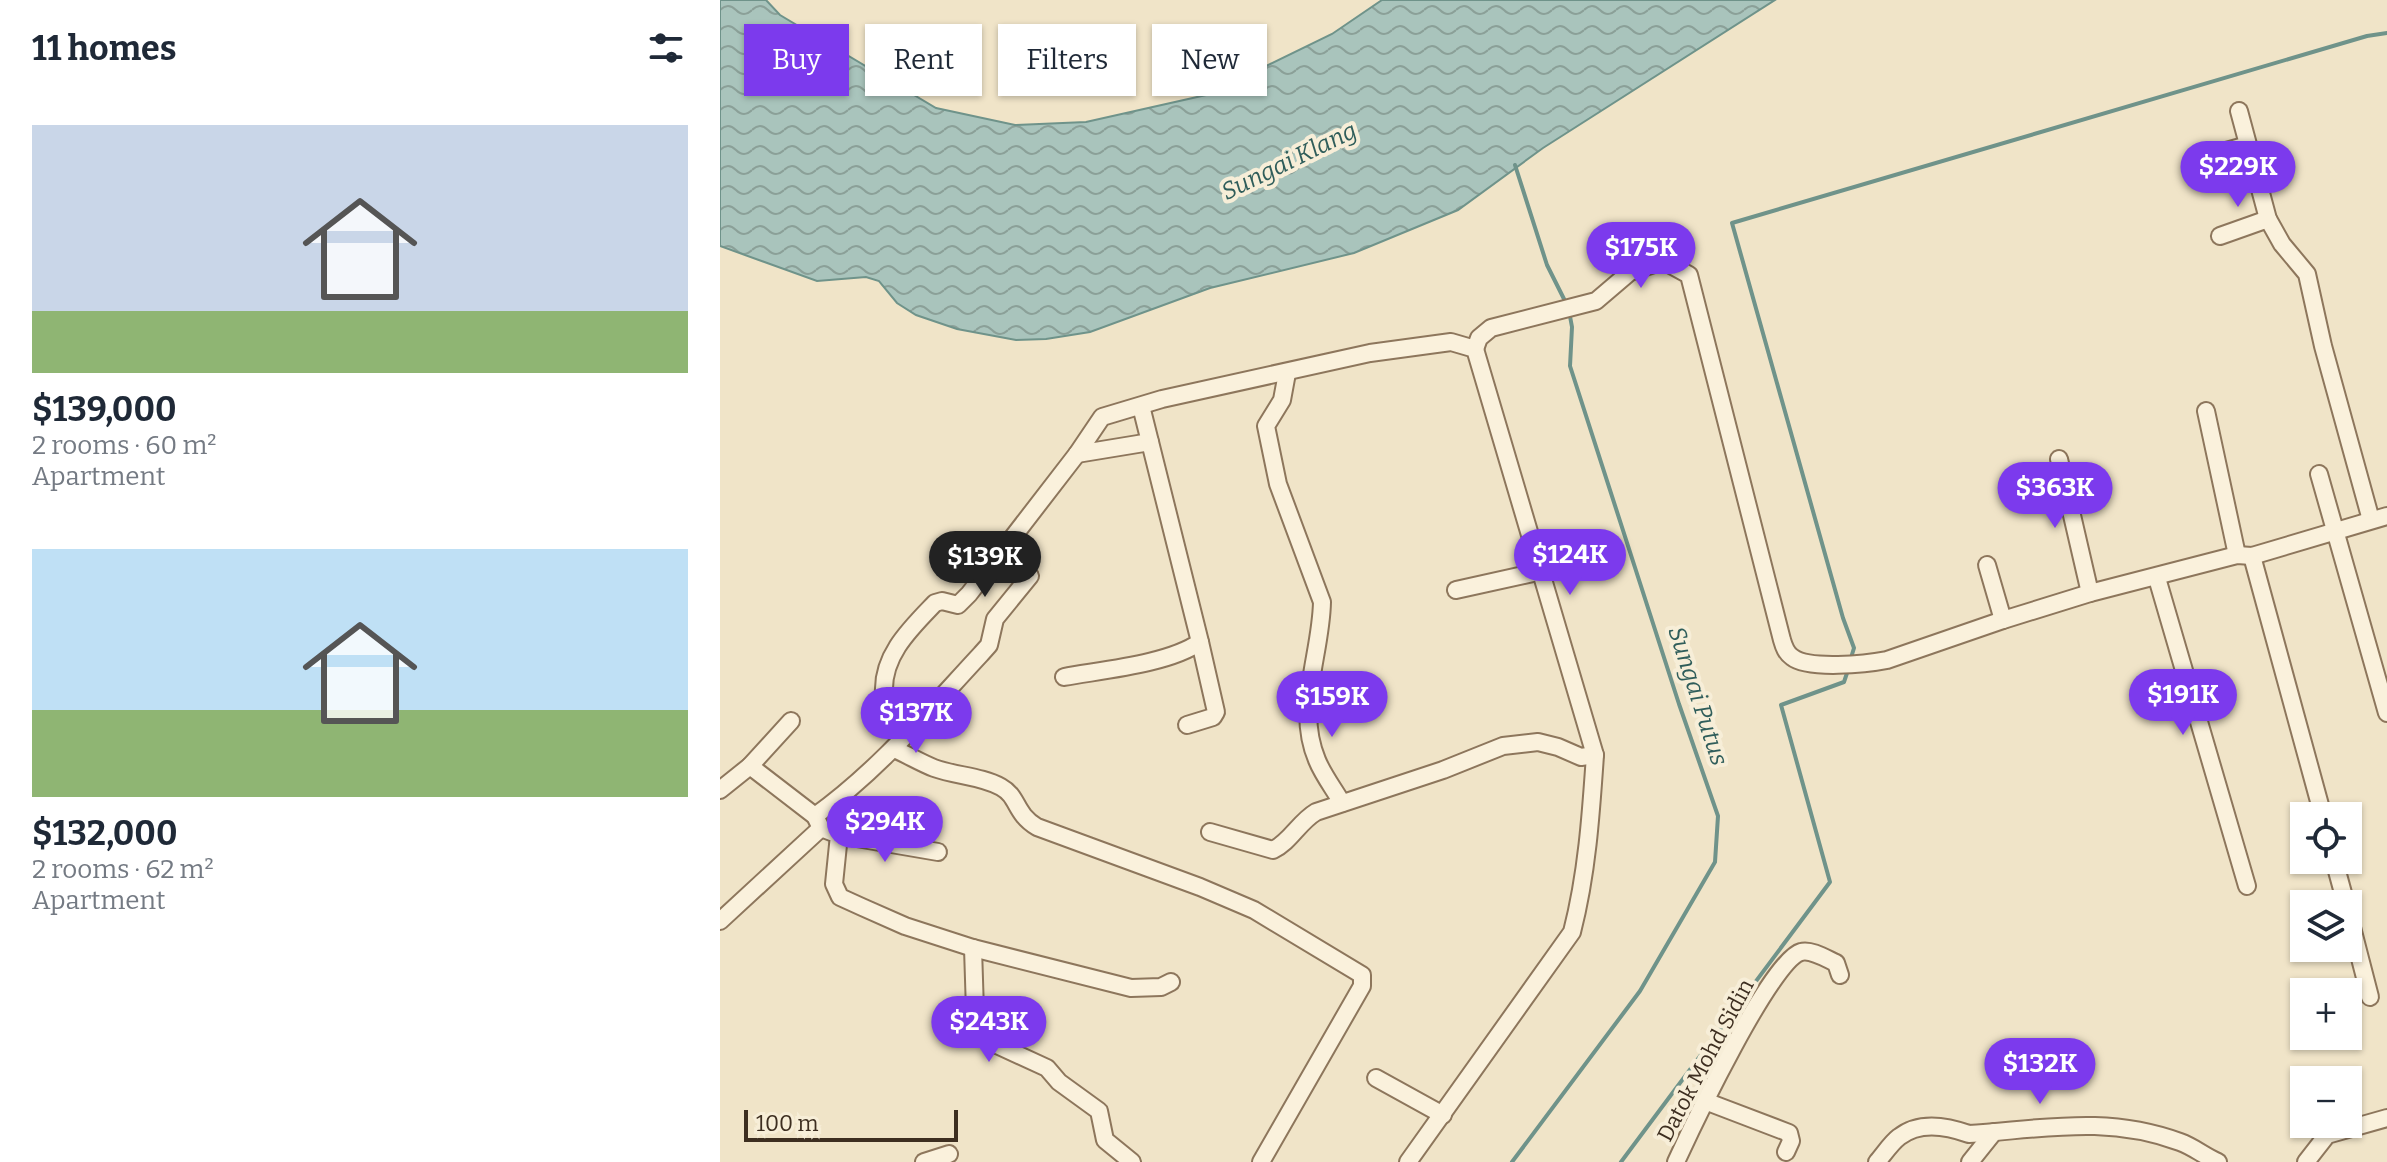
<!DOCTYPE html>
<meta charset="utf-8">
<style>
body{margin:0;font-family:Bitter,serif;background:#f6f6f7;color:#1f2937;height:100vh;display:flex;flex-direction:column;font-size:30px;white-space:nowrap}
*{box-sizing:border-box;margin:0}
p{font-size:26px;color:#747a83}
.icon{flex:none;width:44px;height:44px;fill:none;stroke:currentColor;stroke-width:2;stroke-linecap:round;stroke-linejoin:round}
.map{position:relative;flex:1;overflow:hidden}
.panel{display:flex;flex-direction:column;background:#fff;width:720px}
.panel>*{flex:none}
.top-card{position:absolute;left:24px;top:24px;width:760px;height:72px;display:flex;gap:16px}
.controls{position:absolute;left:1570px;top:802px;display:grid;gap:16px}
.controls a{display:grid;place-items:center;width:72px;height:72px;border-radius:0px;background:#fff;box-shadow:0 2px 6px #0004;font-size:40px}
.scale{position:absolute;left:24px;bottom:20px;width:214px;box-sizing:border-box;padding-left:8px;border:4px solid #3d2e20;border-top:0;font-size:22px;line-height:28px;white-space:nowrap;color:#3d2e20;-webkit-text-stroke:6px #f7eed8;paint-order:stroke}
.price{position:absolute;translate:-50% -68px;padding:0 18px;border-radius:28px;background:#7c3aed;color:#fff;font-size:26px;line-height:52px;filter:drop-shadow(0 2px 4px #0008)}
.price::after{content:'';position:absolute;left:50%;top:48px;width:24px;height:18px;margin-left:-12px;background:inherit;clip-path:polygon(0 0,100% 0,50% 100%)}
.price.selected{background:#222;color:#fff}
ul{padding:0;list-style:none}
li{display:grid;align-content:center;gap:16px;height:424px;padding:0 32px}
li span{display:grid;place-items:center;height:248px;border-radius:0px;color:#555}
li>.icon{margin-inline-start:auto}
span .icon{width:144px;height:144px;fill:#fffc;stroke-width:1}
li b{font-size:34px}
h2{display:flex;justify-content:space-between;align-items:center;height:96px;padding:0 32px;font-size:34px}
.chip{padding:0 28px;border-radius:0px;background:#fff;box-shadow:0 2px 6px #0004;font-size:28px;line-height:72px}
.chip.selected{background:#7c3aed;color:#fff}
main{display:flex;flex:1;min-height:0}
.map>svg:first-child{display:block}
.water{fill:url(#water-waves);stroke:#6f938a;stroke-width:2}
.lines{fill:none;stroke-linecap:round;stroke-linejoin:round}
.stream{stroke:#6f938a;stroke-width:4}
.minor-casing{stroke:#8d765c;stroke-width:20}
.minor{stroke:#faf1dc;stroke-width:16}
.labels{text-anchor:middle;stroke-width:8;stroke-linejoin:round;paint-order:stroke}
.street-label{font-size:22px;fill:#3d2e20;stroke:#f7eed8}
.water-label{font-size:24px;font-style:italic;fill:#2f5d5a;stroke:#f7eed8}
</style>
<main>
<section class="panel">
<h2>11 homes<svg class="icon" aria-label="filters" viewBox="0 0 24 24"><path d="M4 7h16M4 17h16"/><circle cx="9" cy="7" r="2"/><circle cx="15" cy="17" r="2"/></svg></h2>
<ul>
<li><span style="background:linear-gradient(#c9d6e8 75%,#8fb573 0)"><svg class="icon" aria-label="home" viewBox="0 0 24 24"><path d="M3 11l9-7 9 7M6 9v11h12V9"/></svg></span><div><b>$139,000</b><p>2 rooms · 60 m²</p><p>Apartment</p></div></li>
<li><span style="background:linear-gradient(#bfe0f5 65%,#8fb573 0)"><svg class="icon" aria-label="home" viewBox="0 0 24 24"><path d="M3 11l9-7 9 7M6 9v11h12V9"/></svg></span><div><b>$132,000</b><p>2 rooms · 62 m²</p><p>Apartment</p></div></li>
</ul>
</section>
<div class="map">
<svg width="1667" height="1162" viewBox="0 0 1667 1162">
<defs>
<pattern id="water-waves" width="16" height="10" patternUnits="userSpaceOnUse" patternTransform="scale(2)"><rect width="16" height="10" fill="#a9c4bc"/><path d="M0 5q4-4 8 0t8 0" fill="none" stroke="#8ba098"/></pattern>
</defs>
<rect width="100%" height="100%" fill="#f0e4c8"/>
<path class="water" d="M0,0H46L60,15L216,108L295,125L366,122L486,95L612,34L662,0H1055L823,148L738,210L634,253L490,288L370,332L326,339L296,340L237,329L196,315L177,303L159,281L146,277L97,281L0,246Z"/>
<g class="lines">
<g class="stream">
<path d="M795,165L827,265L846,303"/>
<path d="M1130,661L1134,648L1123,618L1012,223L1647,36L1667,33"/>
<path d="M792,1162L920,991L995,862L998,816L959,704L850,366L852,327L849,311"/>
<path d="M901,1162L1110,882L1061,705L1124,682L1128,670"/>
</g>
<g class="minor-casing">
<g id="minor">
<path d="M1519,111L1548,219L1562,244L1587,274L1603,346L1651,520"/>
<path d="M1481,158L1528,145"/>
<path d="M1500,236L1548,219"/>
<path d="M755,349L759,338L771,328L876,301L910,272L934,264H949L969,275L1062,640C1064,647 1066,653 1072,657C1088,670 1147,664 1167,660L1283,620L1370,593L1517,555L1532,556L1667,516"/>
<path d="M567,373L562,400L546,426L558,484L602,602C601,655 575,708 597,760C603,775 614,789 622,803"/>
<path d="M1486,411L1517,555"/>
<path d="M357,454L430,442"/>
<path d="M1339,459L1370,593"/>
<path d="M1599,474L1667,713"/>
<path d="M1532,556L1603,816"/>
<path d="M1267,565L1283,620"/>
<path d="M1437,578L1527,886"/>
<path d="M736,590L822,571"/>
<path d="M344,677C382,670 449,664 480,642L421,406"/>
<path d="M467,725L493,717L496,712L480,642"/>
<path d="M193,727L164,693C162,655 191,628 215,603L222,601L238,605L249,594L357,454L382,417L442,399L650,353L731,342L755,349L875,755C871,814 867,874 852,932L688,1162"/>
<path d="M174,749C188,755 201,763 214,768C236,776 261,776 281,787C299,797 294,813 317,827L480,887L534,910L642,975V986L541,1162"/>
<path d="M30,766L71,721"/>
<path d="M0,790L30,766L95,816L101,828L119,835L114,884L120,897L142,907L185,926L253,948L411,988L441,987L451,982"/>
<path d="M95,816C159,770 208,711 261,654L269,645L275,619L310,576"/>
<path d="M490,832L553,850C570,842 579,822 596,812L723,770L783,746L818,742L838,747L861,757L875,755"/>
<path d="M119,835L218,852"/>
<path d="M1614,860L1626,904"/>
<path d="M1628,912L1650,997"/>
<path d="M0,921L101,828"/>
<path d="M253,948L255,1011L257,1024L265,1036L279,1046L327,1068L339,1082L379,1111L385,1140L412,1162"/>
<path d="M656,1078L723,1115"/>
<path d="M985,1101L1069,1133L1071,1141L1066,1152"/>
<path d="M204,1162L229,1154"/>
<path d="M956,1162C972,1127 1051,960 1081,952C1091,949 1107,959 1116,963L1120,975"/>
<path d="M1157,1162C1164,1154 1171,1143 1179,1137C1199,1121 1227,1126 1249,1134C1324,1129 1386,1115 1460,1142C1474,1147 1484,1156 1498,1162"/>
<path d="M1250,1162L1274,1132"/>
<path d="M1586,1162L1607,1135L1667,1118"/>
</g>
</g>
<use href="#minor" class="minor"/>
</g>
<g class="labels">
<g class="street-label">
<text transform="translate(985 1060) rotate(-62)" y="8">Datok Mohd Sidin</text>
</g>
<g class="water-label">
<text transform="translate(569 161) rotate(-26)" y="8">Sungai Klang</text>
<text transform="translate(978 696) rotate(72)" y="8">Sungai Putus</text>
</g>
</g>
</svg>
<div class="controls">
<a><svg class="icon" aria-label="locate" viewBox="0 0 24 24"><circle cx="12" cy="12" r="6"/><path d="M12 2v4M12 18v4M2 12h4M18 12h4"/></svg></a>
<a><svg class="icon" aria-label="layers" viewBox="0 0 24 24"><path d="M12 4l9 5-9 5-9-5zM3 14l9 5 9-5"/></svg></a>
<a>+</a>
<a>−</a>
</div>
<div class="scale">100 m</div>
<b class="price" style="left:1518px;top:209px">$229K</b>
<b class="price" style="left:921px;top:290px">$175K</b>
<b class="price" style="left:1335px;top:530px">$363K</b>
<b class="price" style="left:850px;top:597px">$124K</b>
<b class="price selected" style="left:265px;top:599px">$139K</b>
<b class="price" style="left:1463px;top:737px">$191K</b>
<b class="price" style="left:612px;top:739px">$159K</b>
<b class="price" style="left:196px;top:755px">$137K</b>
<b class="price" style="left:165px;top:864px">$294K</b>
<b class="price" style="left:269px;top:1064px">$243K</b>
<b class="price" style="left:1320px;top:1106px">$132K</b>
<div class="top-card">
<a class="chip selected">Buy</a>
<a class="chip">Rent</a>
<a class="chip">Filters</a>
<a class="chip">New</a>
</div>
</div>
</main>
